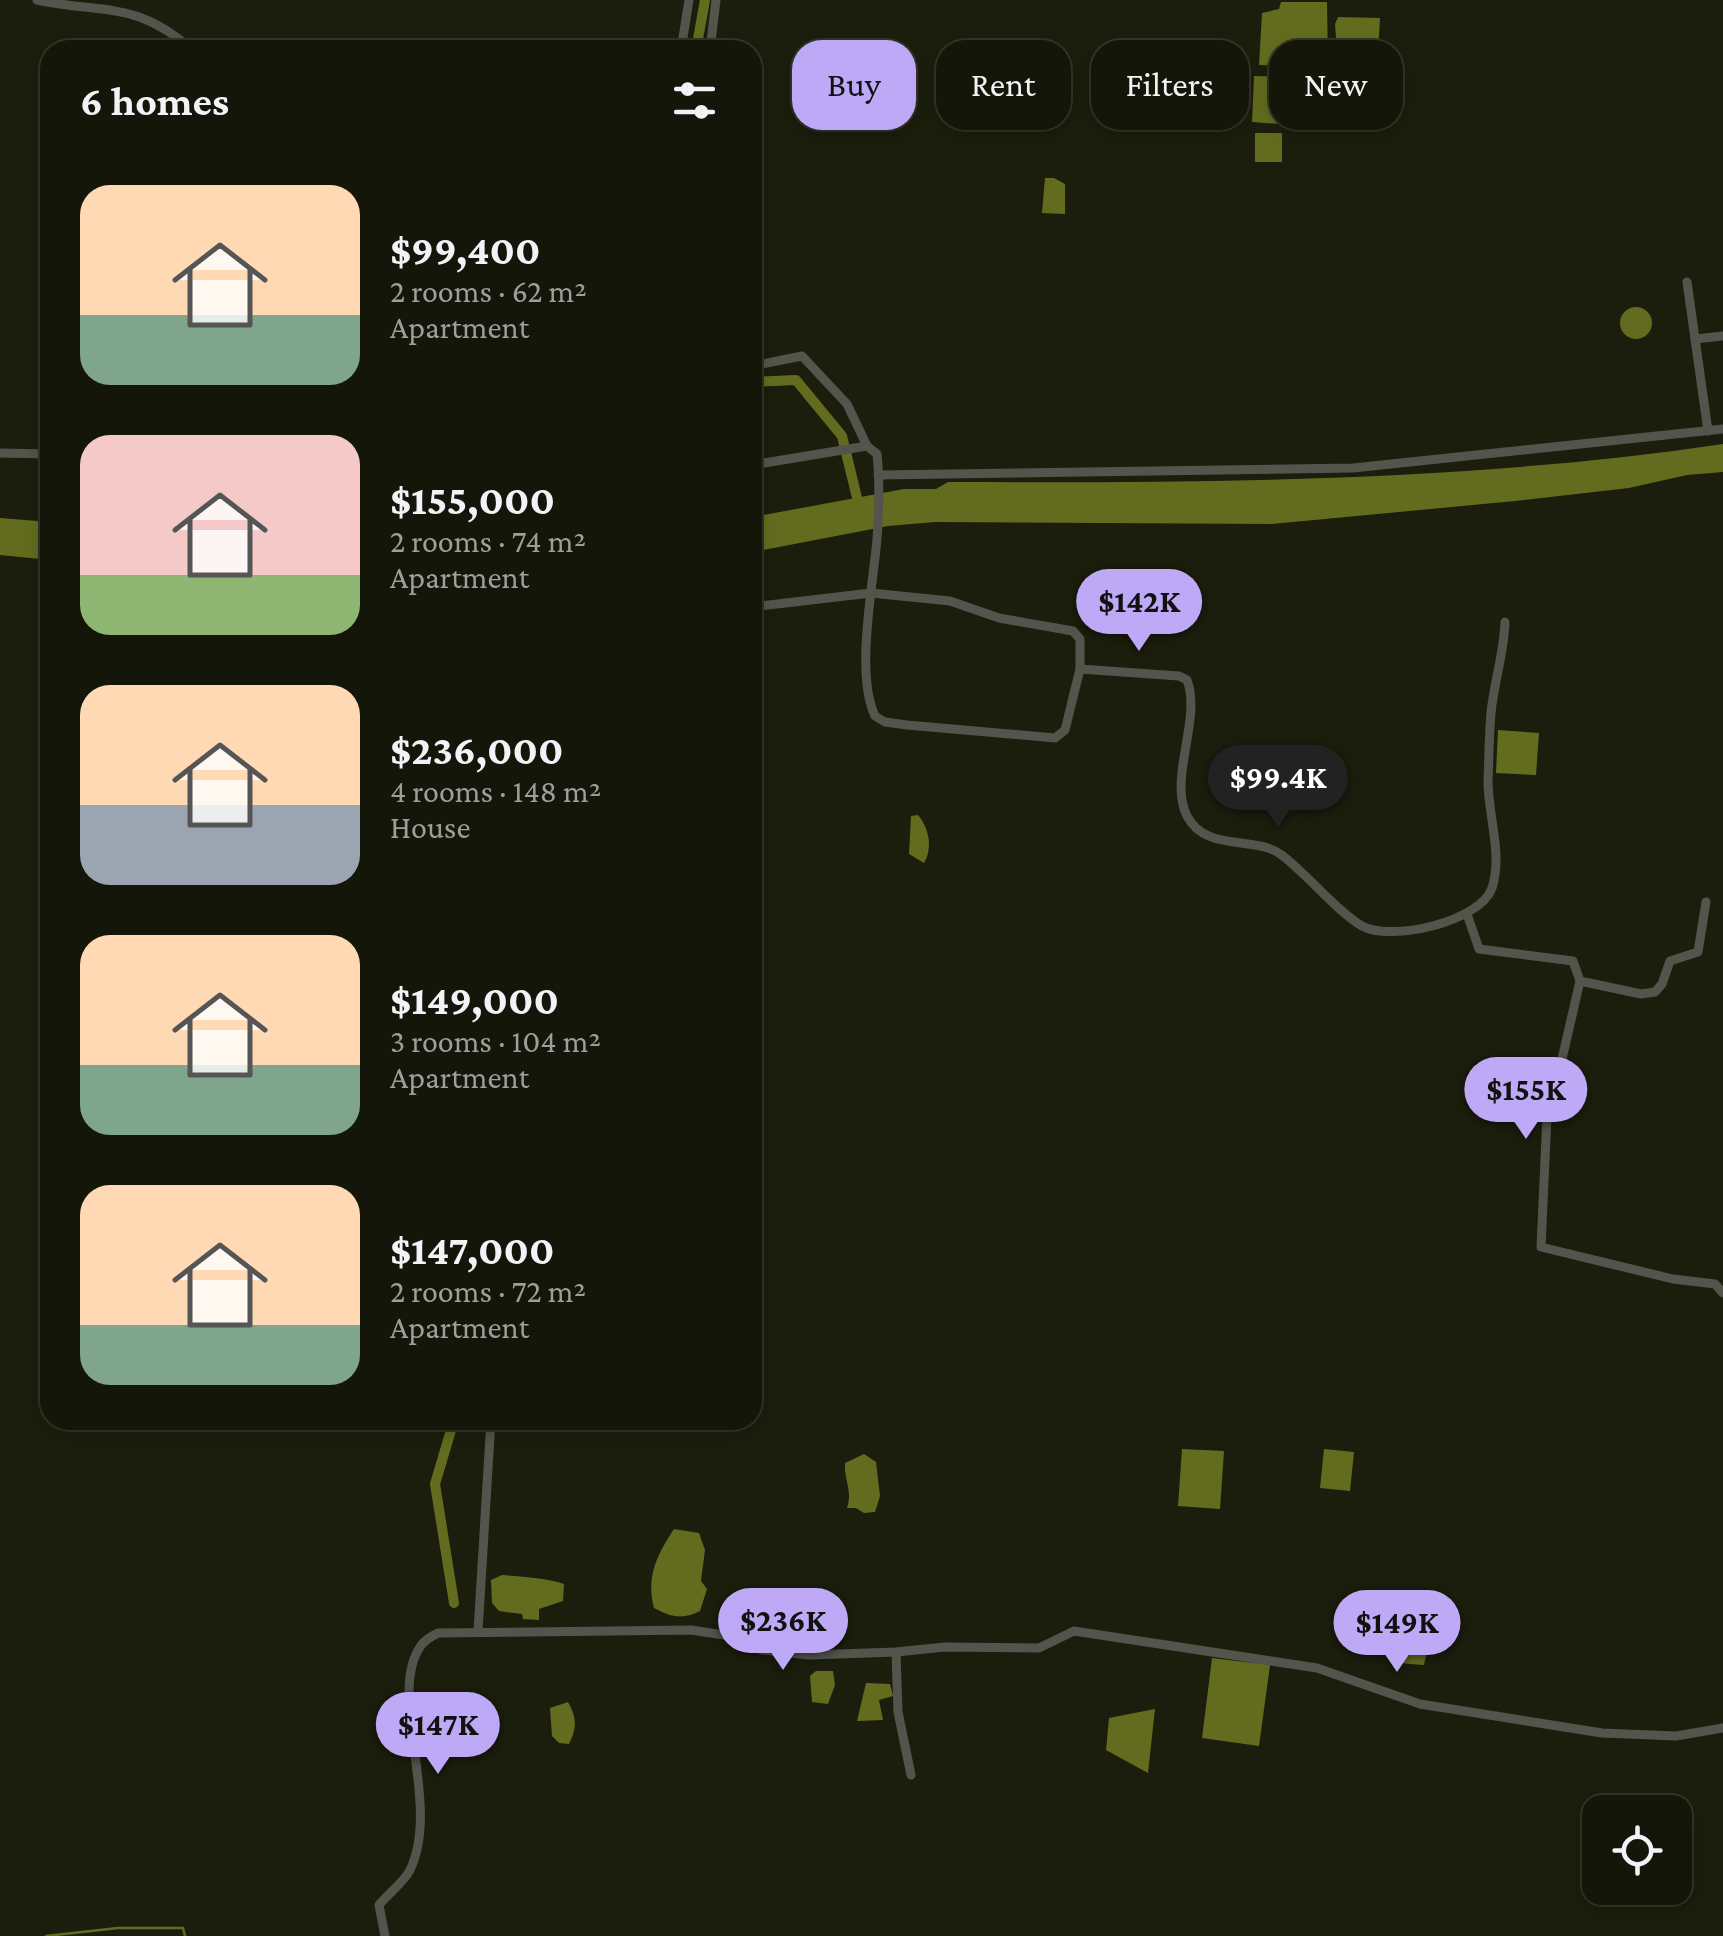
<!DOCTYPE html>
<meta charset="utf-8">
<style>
body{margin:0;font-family:"Crimson Pro",serif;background:#212317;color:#f1f3f6;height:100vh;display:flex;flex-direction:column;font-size:38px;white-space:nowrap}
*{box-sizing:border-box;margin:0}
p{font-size:32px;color:#9d9f9c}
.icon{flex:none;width:55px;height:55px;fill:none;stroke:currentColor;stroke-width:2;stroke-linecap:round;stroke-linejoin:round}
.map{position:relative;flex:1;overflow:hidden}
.drawer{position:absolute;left:40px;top:40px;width:722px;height:1390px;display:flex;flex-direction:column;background:#141609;border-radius:30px;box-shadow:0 5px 15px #0003,0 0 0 2px #33352a}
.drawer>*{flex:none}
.top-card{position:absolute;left:792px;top:40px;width:780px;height:90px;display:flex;gap:20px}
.fabs{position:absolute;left:1582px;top:1795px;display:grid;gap:20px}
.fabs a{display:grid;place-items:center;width:110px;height:110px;border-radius:20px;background:#141609;box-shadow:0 5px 15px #0003,0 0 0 2px #33352a;font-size:50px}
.price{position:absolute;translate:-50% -85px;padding:0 22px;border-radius:35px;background:#bda9f5;color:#111;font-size:32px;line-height:65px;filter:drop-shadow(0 2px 5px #0008)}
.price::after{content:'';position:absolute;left:50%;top:60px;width:30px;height:22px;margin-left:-15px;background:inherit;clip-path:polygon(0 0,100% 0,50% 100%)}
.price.selected{background:#222;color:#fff}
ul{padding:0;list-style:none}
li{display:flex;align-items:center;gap:30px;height:250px;padding:0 40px}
li span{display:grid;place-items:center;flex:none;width:280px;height:200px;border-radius:30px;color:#555}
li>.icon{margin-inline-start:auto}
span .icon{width:120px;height:120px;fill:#fffc;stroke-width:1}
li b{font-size:42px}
h2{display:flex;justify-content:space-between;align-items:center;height:120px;padding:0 40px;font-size:42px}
.tag{padding:0 35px;border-radius:30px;background:#141609;box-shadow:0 5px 15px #0003,0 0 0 2px #33352a;font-size:35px;line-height:90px}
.tag.selected{background:#bda9f5;color:#111}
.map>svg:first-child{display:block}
.water{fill:#636c1e}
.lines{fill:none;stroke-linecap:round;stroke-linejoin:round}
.stream{stroke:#636c1e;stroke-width:2.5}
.canal{stroke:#636c1e;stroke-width:10}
.minor{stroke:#53554c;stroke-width:9}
</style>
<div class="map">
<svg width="1723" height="1936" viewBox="0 0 1723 1936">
<rect width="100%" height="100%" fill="#1b1e0c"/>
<g class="water">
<path d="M1281,2H1327L1328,67L1259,65L1262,13L1279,9Z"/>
<path d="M1338,17L1380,18L1378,52H1337L1335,24Z"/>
<path d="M1371,65V106L1344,105L1347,66Z"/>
<path d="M1228,66L1240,70L1236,122L1167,121L1165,93L1172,81Z"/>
<path d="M1254,76L1283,77L1281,124L1252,122Z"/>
<rect x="1255" y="133" width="27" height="29"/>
<path d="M1045,178H1054L1065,184V214L1042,213Z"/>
<circle cx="1636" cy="323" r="16"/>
<path d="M1723,444V472L1687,475L1629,488L1515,501L1272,524L935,522L888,526L753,552V517L904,489H936L948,482C1206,483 1467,482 1723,444Z"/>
<path d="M0,518L50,522V560L0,555Z"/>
<path d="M1498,730L1539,733L1536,775L1496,773Z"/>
<path d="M918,815C929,828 933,848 924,863L909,854L911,816Z"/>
<path d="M1182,1449L1224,1451L1220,1509L1178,1506Z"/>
<path d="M1324,1449L1354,1452L1350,1491L1320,1488Z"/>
<path d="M864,1454L876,1462L880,1496L875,1512L864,1513L856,1508H847C853,1491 844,1481 845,1463Z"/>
<path d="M674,1529L699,1533L705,1550L701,1581L707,1589L700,1611C682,1620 671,1617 654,1608C646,1576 657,1555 674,1529Z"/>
<path d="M502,1575C523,1577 545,1578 564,1584L563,1601L539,1609V1620L523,1619L522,1614L499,1611L492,1603L491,1580Z"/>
<path d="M1415,1613L1434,1619L1424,1665L1397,1663L1401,1634Z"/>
<path d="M1212,1658L1270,1665L1259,1746L1202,1738Z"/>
<path d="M816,1671H833L835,1685L828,1704L812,1702L810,1676Z"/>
<path d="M866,1683L890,1684L893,1696L879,1700L883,1720L857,1721Z"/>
<path d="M568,1702C577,1718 577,1728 569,1744L559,1743L552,1736L550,1708Z"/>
<path d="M1155,1709L1148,1773L1106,1750L1109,1718Z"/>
</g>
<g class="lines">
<path class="stream" d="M46,1936L118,1928H183L185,1936"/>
<g class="canal">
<path d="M696,50L705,0"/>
<path d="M752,382L796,380L842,436L859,506"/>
<path d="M454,1420L435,1484L454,1603"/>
</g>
<g class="minor">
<path d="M37,0C102,14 137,0 192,50"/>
<path d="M681,50L689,0"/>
<path d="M710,50L716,0"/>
<path d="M1687,282L1708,431"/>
<path d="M1695,339L1723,336"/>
<path d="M752,366L802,356L847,404L867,446L877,454C880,482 879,511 877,539C873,586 855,674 875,716L885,722L907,725L1055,738L1065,730L1080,669V639L1073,631L999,618L950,601L871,593L752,607"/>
<path d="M0,453L50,454"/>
<path d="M752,465L867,446"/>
<path d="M878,475L1353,468L1723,429"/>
<path d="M1080,669L1179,676L1187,680C1202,719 1168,778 1187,816C1203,847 1240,839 1268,848C1281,852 1289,861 1299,870C1317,886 1341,914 1362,926C1391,942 1480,922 1492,888C1503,854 1488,816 1488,781C1489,759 1489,735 1491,713C1494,682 1504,653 1505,622"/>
<path d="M1467,914L1479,949L1573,961L1580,981L1559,1072L1548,1094L1541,1247L1673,1279L1715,1284L1723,1293"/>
<path d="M1580,981L1641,994L1655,992L1662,984L1670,961L1698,952L1706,902"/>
<path d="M478,1631L491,1420"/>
<path d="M896,1652L898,1712L911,1775"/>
<path d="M385,1936L379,1905C388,1894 404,1882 410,1870C442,1804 387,1696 420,1647C424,1640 431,1637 438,1633L691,1630L724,1635L762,1650L809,1655L896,1652L945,1647L1039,1648L1074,1631L1317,1668L1420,1704L1602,1733L1676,1736L1723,1728"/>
</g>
</g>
</svg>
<div class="fabs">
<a><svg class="icon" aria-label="locate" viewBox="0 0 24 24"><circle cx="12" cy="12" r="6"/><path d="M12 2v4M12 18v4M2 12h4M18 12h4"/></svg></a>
</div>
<b class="price" style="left:1139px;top:654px">$142K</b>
<b class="price selected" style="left:1278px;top:830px">$99.4K</b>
<b class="price" style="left:1526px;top:1142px">$155K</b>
<b class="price" style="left:783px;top:1673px">$236K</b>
<b class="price" style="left:1397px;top:1675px">$149K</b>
<b class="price" style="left:438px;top:1777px">$147K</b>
<div class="top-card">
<a class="tag selected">Buy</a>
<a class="tag">Rent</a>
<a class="tag">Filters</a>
<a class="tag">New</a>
</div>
<section class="drawer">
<h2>6 homes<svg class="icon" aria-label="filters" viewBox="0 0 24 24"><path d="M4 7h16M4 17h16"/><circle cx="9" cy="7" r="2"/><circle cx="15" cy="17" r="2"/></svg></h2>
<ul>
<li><span style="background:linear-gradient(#ffd9b3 65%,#7fa58c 0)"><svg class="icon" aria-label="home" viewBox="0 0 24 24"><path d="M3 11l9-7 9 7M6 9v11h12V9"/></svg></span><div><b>$99,400</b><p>2 rooms · 62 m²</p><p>Apartment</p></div></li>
<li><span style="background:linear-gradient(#f6c9c9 70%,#8fb573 0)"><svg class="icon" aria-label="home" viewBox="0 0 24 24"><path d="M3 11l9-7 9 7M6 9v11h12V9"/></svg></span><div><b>$155,000</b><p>2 rooms · 74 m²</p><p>Apartment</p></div></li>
<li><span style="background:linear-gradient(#ffd9b3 60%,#9aa5b1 0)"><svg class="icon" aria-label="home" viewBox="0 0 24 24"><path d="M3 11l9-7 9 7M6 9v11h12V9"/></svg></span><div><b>$236,000</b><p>4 rooms · 148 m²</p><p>House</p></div></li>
<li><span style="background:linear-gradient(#ffd9b3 65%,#7fa58c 0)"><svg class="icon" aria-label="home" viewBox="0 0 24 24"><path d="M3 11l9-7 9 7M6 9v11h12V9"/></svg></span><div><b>$149,000</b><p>3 rooms · 104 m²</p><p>Apartment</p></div></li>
<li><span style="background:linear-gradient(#ffd9b3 70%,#7fa58c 0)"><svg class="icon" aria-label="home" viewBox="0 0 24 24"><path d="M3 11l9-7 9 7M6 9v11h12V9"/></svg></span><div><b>$147,000</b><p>2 rooms · 72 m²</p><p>Apartment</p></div></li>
</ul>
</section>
</div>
